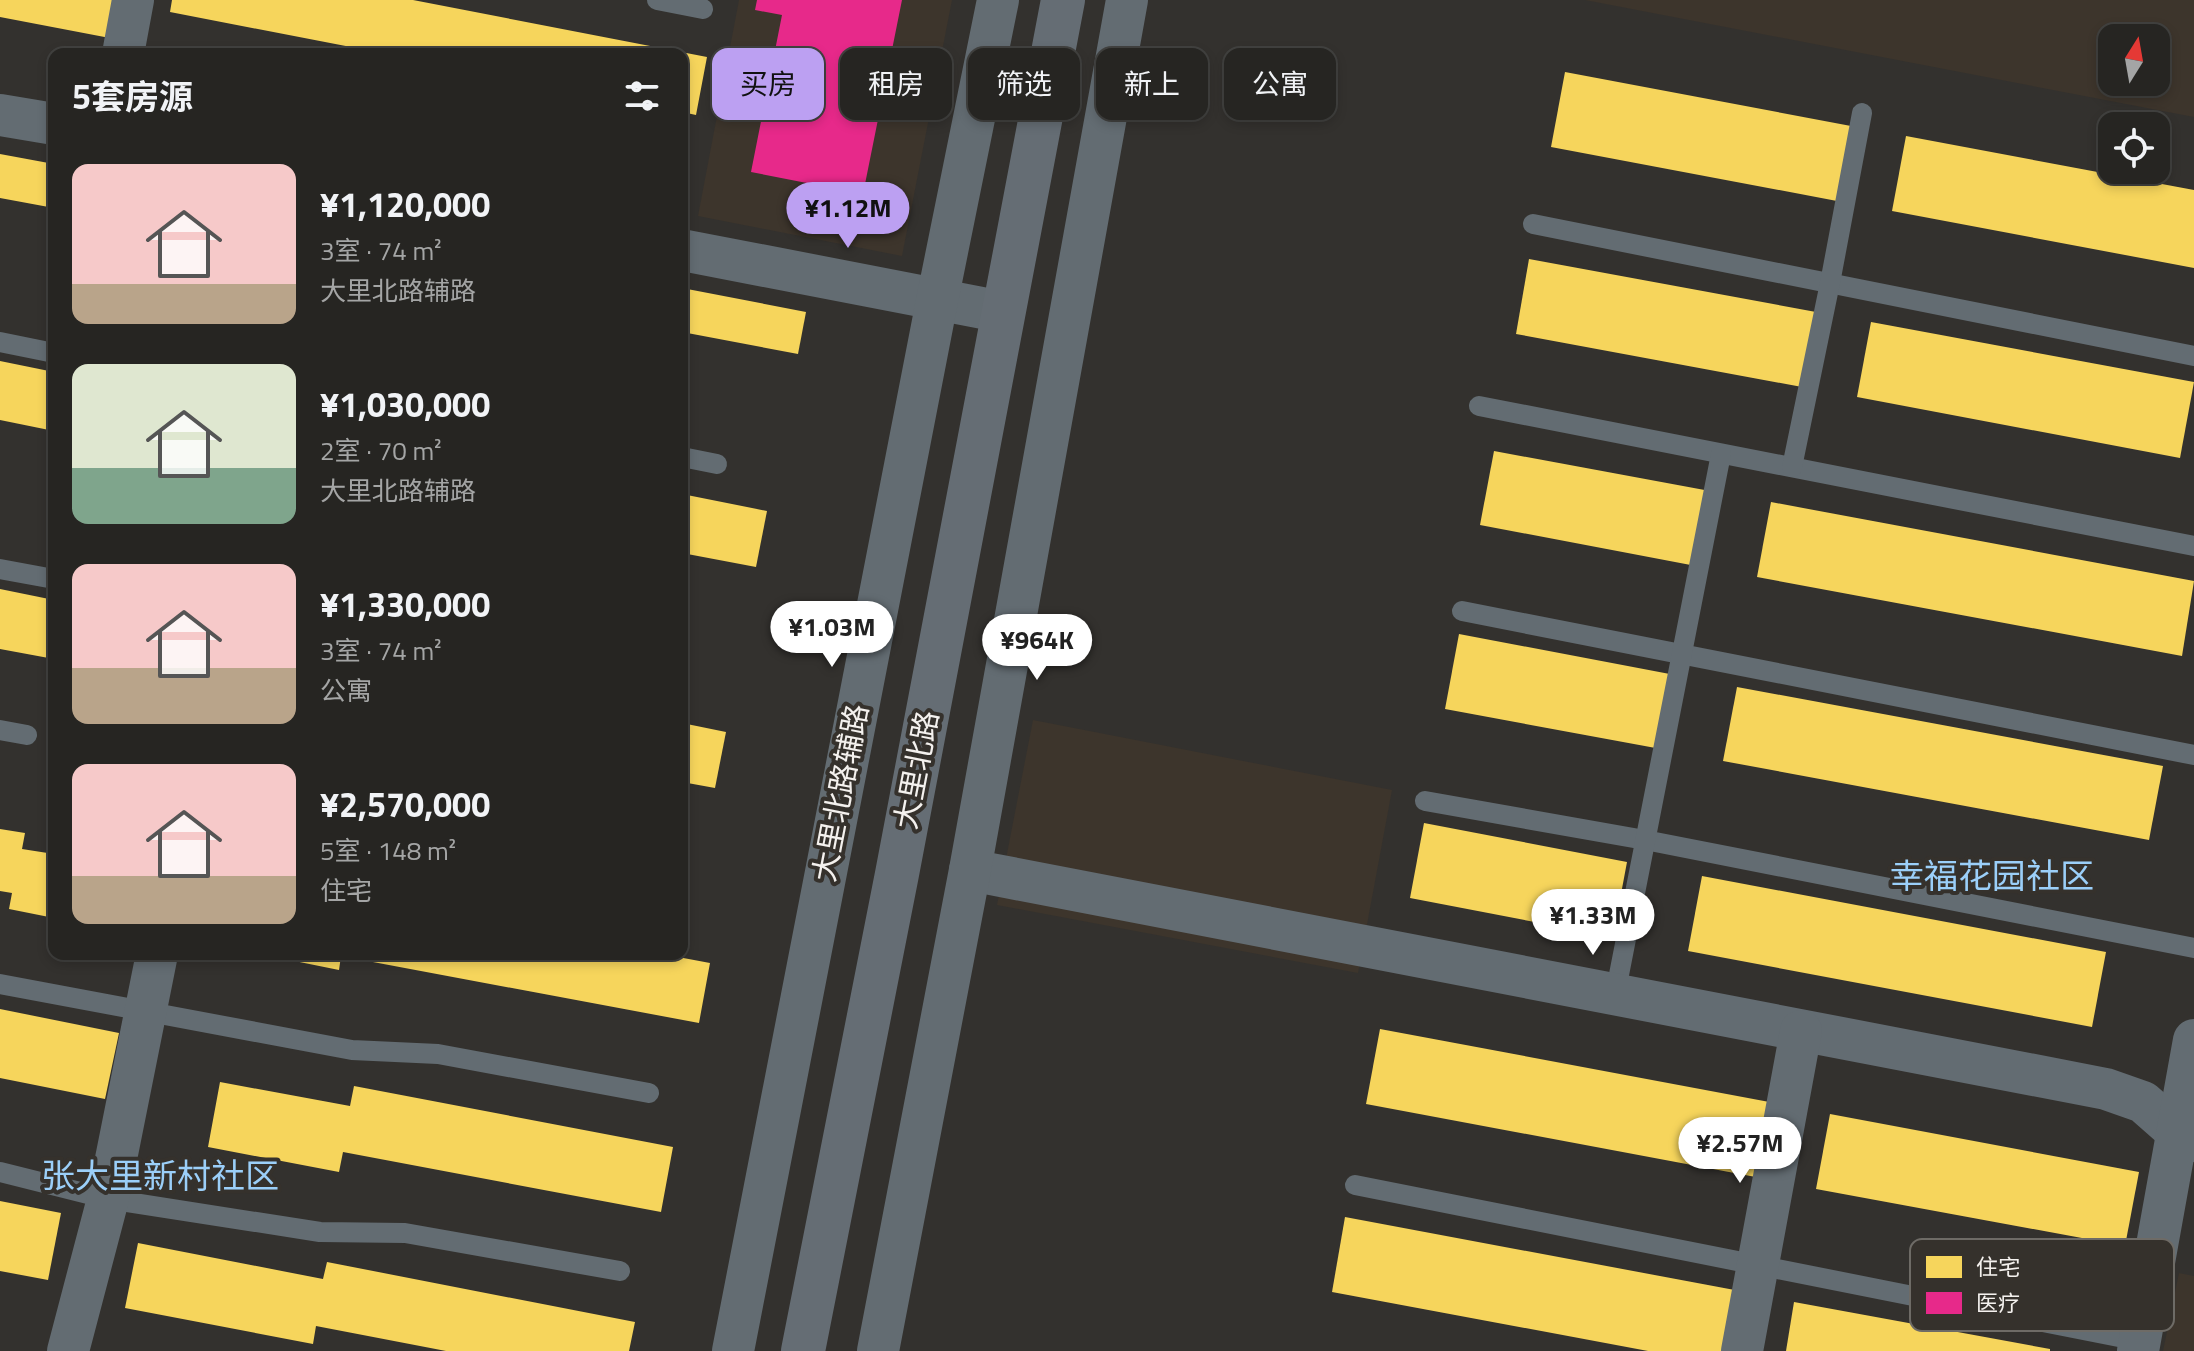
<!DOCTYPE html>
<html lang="zh">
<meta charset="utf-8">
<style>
body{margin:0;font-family:"Titillium Web","Noto Sans SC",sans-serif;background:#2e2d2a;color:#f1f3f6;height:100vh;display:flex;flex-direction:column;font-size:30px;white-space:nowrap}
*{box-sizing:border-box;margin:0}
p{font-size:26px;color:#a4a5a5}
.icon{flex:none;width:44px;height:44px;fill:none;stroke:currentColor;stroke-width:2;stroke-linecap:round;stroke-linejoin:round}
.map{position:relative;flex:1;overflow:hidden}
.panel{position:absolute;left:48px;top:48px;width:640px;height:912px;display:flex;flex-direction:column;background:#262522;border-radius:16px;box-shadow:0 4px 12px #0003,0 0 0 2px #424240}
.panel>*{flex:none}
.top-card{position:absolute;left:712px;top:48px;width:760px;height:72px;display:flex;gap:16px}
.needle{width:52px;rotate:11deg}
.buttons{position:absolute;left:2098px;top:24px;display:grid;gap:16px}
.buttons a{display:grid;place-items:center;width:72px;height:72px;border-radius:16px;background:#262522;box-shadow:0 4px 12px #0003,0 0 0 2px #424240;font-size:40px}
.price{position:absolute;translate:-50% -68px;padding:0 18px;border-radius:28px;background:#fff;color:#222;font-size:26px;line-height:52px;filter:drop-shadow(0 2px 4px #0008)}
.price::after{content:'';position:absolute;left:50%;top:48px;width:24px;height:18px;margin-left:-12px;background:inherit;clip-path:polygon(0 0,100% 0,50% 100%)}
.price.on{background:#bca0f2;color:#111}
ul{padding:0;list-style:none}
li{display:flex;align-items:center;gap:24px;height:200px;padding:0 24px}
li span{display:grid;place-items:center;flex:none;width:224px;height:160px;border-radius:16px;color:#555}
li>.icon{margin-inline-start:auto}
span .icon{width:96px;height:96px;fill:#fffc;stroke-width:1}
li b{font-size:34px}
h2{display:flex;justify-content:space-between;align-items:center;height:96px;padding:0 24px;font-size:34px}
.chip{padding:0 28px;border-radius:16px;background:#262522;box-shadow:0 4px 12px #0003,0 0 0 2px #424240;font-size:28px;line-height:72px}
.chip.on{background:#bca0f2;color:#111}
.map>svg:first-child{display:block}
.built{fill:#3d352c;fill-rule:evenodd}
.homes{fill:#f6d55c}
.health{fill:#e7298a}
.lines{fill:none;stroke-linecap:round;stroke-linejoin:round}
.service{stroke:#636c72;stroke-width:20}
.minor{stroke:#636c72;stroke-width:42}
.secondary{stroke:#656d74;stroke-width:44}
.labels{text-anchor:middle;stroke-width:8;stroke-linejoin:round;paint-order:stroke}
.street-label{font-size:30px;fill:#f4f1ee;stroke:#35312c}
.quarter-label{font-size:34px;fill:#9bcff9;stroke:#35312c}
.key{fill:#35312c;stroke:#6e6b66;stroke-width:2}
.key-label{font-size:22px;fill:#f4f1ee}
</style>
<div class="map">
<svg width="2194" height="1351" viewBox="0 0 2194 1351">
<rect width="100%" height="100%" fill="#33312e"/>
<g class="built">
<path d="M739,0H952L902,256L698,216Z"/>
<path d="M1585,0H2194V117ZM2156,38V82H2112V38Z"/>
<path d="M1033,720L1392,790L1358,973L997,905Z"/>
<path d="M2179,1273L2194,1276V1351H2163Z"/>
</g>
<g class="homes">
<path d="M0,0H123L115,39L0,17Z"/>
<path d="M172,0H413L707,57L696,115L682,112V54H387L170,12Z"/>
<path d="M1565,72L1851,126L1837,201L1551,147Z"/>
<path d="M1906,136L2194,190V268L1892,211Z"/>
<path d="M0,154L54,164V208L0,198Z"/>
<path d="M1529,259L1816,312L1802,387L1516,334Z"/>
<path d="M682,288L806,312L798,354L682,332Z"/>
<path d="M1871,322L2194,382L2180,458L1857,397Z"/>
<path d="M0,361L54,372V431L0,420Z"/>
<path d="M1494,451L1710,491L1696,566L1480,525Z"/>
<path d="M682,494L767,511L756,567L682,553Z"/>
<path d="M1771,502L2194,581L2182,656L1757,577Z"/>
<path d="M0,589L54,600V659L0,649Z"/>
<path d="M1459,634L1675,675L1661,749L1445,709Z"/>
<path d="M1737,687L2163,766L2149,840L1723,761Z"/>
<path d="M682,723L726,732L715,788L682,782Z"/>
<path d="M1424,823L1627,862L1613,937L1410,898Z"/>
<path d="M0,829L25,833L22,849L54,854V918L9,909L12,893L0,891Z"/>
<path d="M1702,876L2106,952L2092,1027L1688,951Z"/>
<path d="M260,954H662L710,963L699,1023L341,956L339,970Z"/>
<path d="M0,1009L119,1033L105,1099L0,1078Z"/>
<path d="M1380,1029L1791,1106L1777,1181L1366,1104Z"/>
<path d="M220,1082L350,1106L354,1086L673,1147L661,1212L343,1152L339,1172L208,1147Z"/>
<path d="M1830,1114L2139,1172L2125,1246L1816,1189Z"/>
<path d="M0,1201L61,1213L48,1280L0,1271Z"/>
<path d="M1345,1217L1756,1294L1745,1351H1648L1332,1292Z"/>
<path d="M138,1243L323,1279L327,1262L635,1322L629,1351H446L316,1326L313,1344L125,1308Z"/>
<path d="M1794,1302L2050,1349V1351H1786Z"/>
</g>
<path class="health" d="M757,0H902L863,194L751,172L782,15L755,10Z"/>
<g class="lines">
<g class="service">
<path d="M657,0L703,9"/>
<path d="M1533,224L2194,356"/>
<path d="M0,342L54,353"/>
<path d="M1479,406L2194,546"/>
<path d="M682,457L717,464"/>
<path d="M1792,467L1830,283L1862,113"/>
<path d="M0,569L54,579"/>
<path d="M1462,611L2194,755"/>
<path d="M0,730L27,735"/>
<path d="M1425,801L1645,840L2194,948"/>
<path d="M0,984L352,1050L438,1054L649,1093"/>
<path d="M1615,995L1721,454"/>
<path d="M0,1172L108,1199L320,1232L405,1233L620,1271"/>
<path d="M1355,1185L2139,1341"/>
</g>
<g class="minor">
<path d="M123,54L133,0"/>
<path d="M0,115L54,124"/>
<path d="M682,250L1003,312"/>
<path d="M970,870L2106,1089L2143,1102L2176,1131L2194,1141"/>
<path d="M68,1351L108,1199L157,954"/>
<path d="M733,1351L937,301L998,0"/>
<path d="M878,1351L970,870L1127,0"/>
<path d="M1742,1351L1801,1031"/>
<path d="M2138,1351L2194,1040"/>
</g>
<path class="secondary" d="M803,1351L897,874L1063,0"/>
</g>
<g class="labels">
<g class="street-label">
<text transform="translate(917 770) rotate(-79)" y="10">大里北路</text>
<text transform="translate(841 793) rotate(-79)" y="10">大里北路辅路</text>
</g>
<g class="quarter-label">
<text x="1992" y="888">幸福花园社区</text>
<text x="160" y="1188">张大里新村社区</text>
</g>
</g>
<rect x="1910" y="1239" width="264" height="92" rx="12" class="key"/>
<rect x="1926" y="1256" width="36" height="22" fill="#f6d55c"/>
<rect x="1926" y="1292" width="36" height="22" fill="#e7298a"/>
<g class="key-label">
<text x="1976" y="1275">住宅</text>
<text x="1976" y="1311">医疗</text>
</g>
</svg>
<div class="buttons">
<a><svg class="needle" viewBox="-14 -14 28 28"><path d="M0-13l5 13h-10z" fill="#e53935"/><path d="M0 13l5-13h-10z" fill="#a4a5a5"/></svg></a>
<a><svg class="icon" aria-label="locate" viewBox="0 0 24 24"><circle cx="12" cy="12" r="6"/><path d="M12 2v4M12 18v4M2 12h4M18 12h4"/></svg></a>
</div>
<b class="price on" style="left:848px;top:250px">¥1.12M</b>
<b class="price" style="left:832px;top:669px">¥1.03M</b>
<b class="price" style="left:1037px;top:682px">¥964K</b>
<b class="price" style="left:1593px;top:957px">¥1.33M</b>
<b class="price" style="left:1740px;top:1185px">¥2.57M</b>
<div class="top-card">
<a class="chip on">买房</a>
<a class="chip">租房</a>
<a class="chip">筛选</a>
<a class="chip">新上</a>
<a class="chip">公寓</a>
</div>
<section class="panel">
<h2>5套房源<svg class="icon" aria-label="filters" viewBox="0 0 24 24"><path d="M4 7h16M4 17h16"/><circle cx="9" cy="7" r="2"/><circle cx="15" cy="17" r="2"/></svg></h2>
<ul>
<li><span style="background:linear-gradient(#f6c9c9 75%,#b9a48a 0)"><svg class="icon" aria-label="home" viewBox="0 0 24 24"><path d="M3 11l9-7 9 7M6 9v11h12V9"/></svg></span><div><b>¥1,120,000</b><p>3室 · 74 m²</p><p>大里北路辅路</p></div></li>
<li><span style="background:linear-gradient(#dfe7d0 65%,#7fa58c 0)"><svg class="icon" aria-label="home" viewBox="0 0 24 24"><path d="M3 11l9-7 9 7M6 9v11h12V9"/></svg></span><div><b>¥1,030,000</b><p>2室 · 70 m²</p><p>大里北路辅路</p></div></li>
<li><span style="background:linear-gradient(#f6c9c9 65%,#b9a48a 0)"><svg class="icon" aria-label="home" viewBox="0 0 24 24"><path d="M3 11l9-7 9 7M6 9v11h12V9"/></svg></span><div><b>¥1,330,000</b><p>3室 · 74 m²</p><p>公寓</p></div></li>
<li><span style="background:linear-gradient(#f6c9c9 70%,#b9a48a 0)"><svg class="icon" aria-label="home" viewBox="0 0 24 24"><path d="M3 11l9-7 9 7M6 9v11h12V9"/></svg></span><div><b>¥2,570,000</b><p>5室 · 148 m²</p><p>住宅</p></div></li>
</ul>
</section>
</div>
